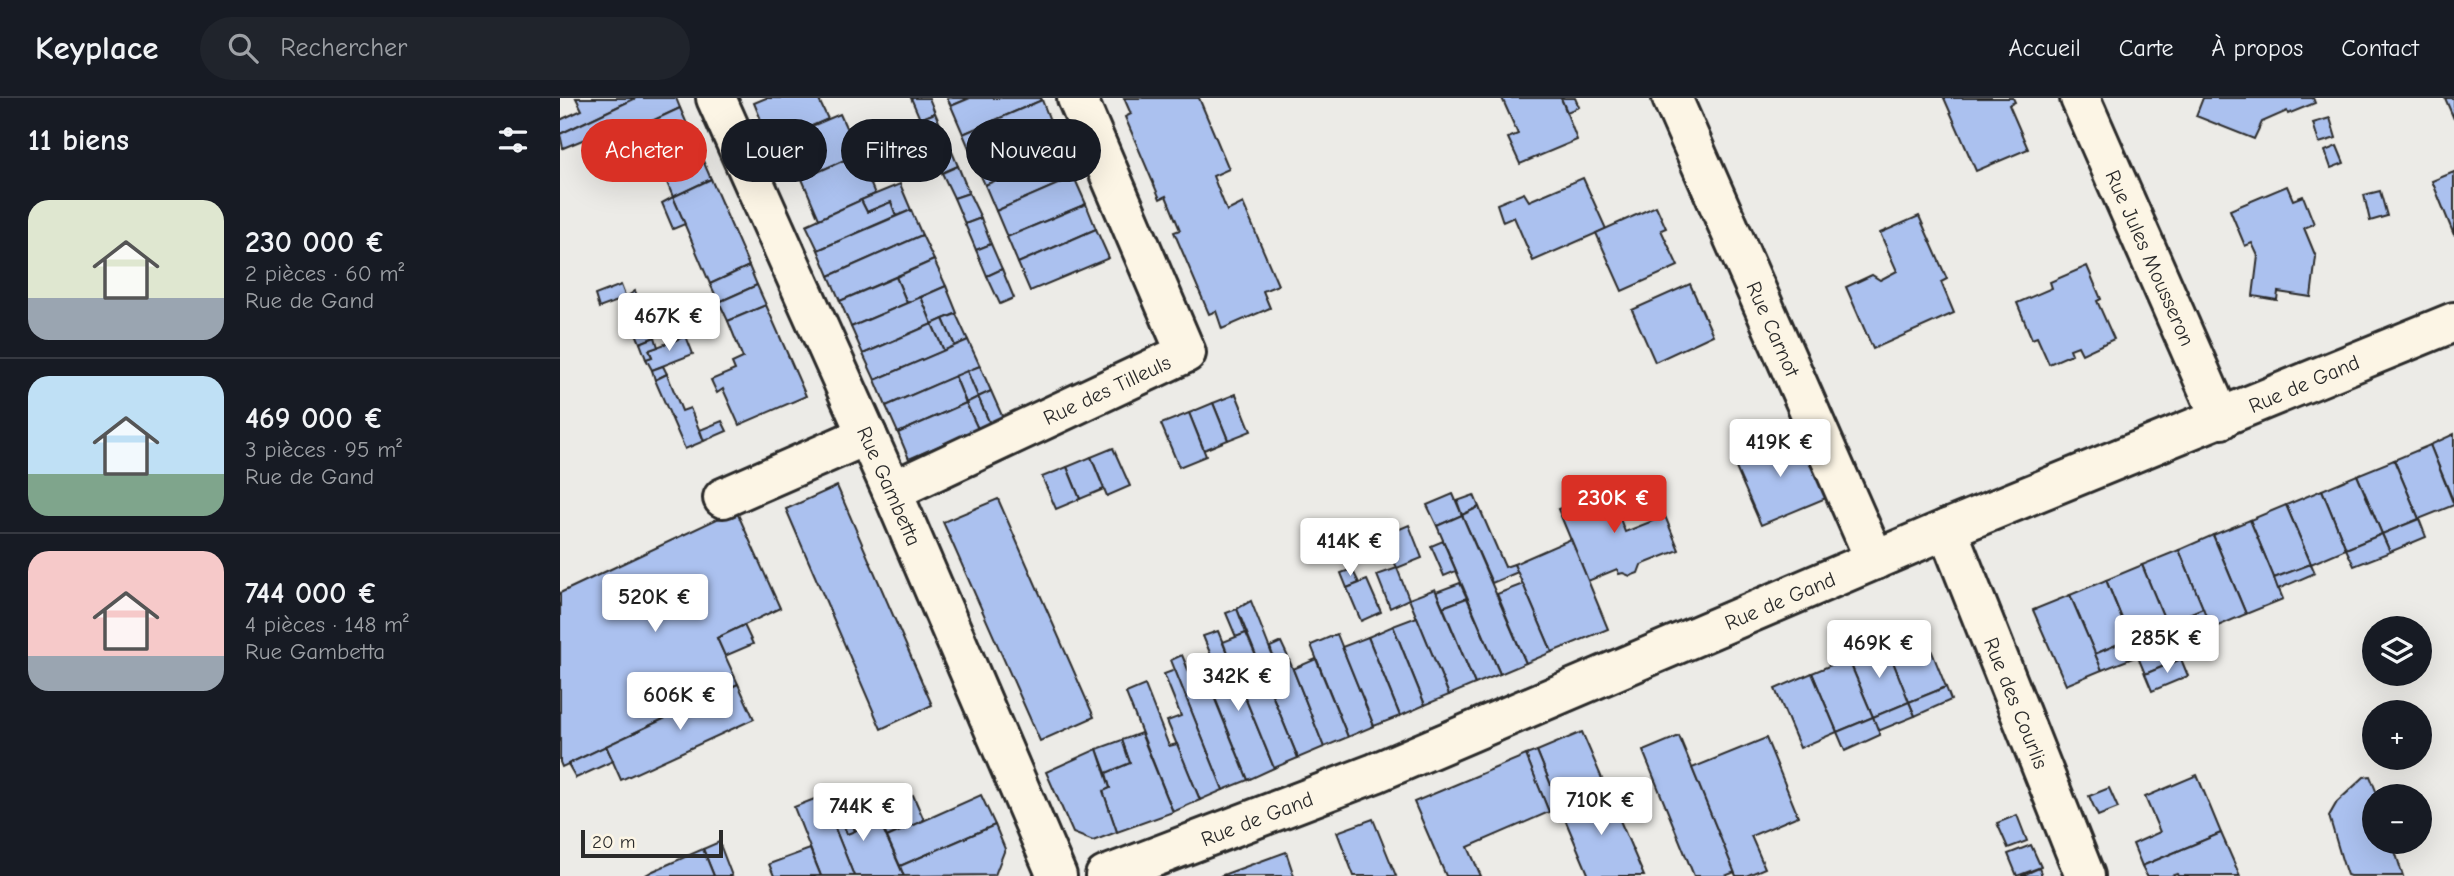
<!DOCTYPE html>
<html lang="fr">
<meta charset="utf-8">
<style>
body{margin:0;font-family:"Comic Neue",sans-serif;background:#20242c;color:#f1f3f6;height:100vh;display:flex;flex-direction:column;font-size:26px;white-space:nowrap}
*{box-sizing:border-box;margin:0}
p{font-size:23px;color:#9ea1a6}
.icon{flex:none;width:38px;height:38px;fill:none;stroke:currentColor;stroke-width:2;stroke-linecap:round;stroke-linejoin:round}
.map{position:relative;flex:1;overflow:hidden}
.drawer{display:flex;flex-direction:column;background:#171b24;width:560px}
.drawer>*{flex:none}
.top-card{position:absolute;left:21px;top:21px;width:665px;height:63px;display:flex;gap:14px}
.controls{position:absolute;left:1802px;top:518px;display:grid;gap:14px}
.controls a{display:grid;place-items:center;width:70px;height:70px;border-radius:50%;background:#171b24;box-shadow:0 7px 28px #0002;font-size:35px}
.scale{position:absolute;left:21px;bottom:18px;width:142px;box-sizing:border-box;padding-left:7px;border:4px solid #2b2b2b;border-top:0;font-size:19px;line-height:24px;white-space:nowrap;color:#2b2b2b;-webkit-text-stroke:5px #fcf5e5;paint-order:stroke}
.price{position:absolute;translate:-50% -60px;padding:0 16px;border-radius:7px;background:#fff;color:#222;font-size:23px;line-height:46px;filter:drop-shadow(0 2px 4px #0008)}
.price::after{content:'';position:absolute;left:50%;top:42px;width:21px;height:16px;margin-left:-10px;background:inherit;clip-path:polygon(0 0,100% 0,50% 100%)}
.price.active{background:#d93025;color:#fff}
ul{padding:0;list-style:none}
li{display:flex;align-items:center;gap:21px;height:175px;padding:0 28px}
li+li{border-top:2px solid #363941}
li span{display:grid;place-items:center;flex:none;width:196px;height:140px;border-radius:21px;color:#555}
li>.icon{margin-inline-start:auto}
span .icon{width:84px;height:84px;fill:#fffc;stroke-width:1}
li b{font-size:30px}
h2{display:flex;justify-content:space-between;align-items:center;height:84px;padding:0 28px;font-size:30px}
.tag{padding:0 24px;border-radius:32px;background:#171b24;box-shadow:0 7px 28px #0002;font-size:24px;line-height:63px}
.tag.active{background:#d93025;color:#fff}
header{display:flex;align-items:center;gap:42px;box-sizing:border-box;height:98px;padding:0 35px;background:#171b24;border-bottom:2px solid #363941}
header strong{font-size:33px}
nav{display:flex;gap:38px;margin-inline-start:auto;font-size:24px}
.search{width:490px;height:63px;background:#20242c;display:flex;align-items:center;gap:18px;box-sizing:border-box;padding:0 24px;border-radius:38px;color:#9ea1a6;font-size:26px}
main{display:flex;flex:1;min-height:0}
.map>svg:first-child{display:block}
.building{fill:#abc1ef;stroke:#2b2b2b;stroke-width:2}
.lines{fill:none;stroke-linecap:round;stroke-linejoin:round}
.minor-casing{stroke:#2b2b2b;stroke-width:44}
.minor{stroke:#fcf5e5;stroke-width:38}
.labels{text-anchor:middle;stroke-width:5;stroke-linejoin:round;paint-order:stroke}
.street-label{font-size:21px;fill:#2b2b2b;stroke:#fcf5e5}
</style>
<header>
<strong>Keyplace</strong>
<div class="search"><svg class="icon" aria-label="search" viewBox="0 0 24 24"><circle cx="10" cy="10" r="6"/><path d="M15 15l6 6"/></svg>Rechercher</div>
<nav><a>Accueil</a><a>Carte</a><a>À propos</a><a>Contact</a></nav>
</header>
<main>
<section class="drawer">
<h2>11 biens<svg class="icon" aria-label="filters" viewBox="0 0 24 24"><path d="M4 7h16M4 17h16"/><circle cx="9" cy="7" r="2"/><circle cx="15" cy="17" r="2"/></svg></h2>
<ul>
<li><span style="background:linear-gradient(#dfe7d0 70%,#9aa5b1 0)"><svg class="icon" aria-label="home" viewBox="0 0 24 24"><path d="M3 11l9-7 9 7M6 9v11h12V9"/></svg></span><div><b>230 000 €</b><p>2 pièces · 60 m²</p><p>Rue de Gand</p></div></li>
<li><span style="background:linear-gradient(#bfe0f5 70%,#7fa58c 0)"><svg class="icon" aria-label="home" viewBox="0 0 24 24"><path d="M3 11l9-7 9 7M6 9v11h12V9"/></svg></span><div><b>469 000 €</b><p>3 pièces · 95 m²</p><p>Rue de Gand</p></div></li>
<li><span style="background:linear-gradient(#f6c9c9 75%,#9aa5b1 0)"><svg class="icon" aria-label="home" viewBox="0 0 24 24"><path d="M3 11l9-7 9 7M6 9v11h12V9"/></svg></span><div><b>744 000 €</b><p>4 pièces · 148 m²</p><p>Rue Gambetta</p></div></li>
</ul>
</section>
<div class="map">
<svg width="1894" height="778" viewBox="0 0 1894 778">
<rect width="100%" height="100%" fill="#ecebe7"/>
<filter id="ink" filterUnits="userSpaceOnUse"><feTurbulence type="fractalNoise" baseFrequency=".0143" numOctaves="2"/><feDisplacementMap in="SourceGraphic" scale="14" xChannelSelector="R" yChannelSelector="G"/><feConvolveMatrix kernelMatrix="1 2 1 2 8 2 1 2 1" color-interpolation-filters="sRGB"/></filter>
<g filter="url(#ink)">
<g class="building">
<path d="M16,0H76L0,36V22L22,12Z"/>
<path d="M76,0H116L120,10L36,49L32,38L3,50L0,36Z"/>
<path d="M206,0H258L268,21L211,46L194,5Z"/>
<path d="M351,0H369L375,15L360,21Z"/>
<path d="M387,0H410L391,8Z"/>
<path d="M410,0H481L482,2L403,36L391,8Z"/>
<path d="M564,0H639L669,71L653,78L667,113L683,105L718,187L703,193L710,210L662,231L656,213L649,216L614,134L620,132L606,98L600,101L565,19L571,16Z"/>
<path d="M942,0H1001L1017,42L960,66L948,40L958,36Z"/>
<path d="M1001,0H1015L1019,9L1007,14Z"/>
<path d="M1384,0H1453L1455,4L1449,7L1468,51L1416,73Z"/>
<path d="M1643,0H1753L1755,5L1728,16L1727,13L1702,24L1694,41L1636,18Z"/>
<path d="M1885,0H1894V21Z"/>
<path d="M482,2L492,28L414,62L403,36Z"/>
<path d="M120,10L131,35L46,74L36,49Z"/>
<path d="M375,15L387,42L372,48L360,21Z"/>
<path d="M280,16L298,56L242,81L224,40Z"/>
<path d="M1770,20L1776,40L1759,45L1753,25Z"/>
<path d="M339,23L345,36L332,42L326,28Z"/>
<path d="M492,28L503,54L425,87L414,62Z"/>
<path d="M131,35L151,81L113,99L103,75L112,71L102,48Z"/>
<path d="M387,42L398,68L382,75L372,48Z"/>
<path d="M1777,48L1784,65L1771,70L1765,53Z"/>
<path d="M503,54L514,79L436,113L425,87Z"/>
<path d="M298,56L315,96L259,121L242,81Z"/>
<path d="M356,64L361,77L349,82L343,69Z"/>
<path d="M398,68L409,95L394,100L382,75Z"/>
<path d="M1894,74V137L1872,83Z"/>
<path d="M514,79L526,106L447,139L436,113Z"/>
<path d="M1023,80L1046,131L973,163L954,119L943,124L937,106L964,95L969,103Z"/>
<path d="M151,81L189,168L150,186L113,99Z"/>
<path d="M340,86L351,112L336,118L331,104L307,114L301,102Z"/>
<path d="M1727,88L1733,102L1743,98L1754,126L1744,130L1756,159L1751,199L1718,194L1717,202L1693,198L1698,158L1692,145L1685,148L1670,112Z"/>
<path d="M1820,93L1827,118L1810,123L1804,97Z"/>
<path d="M409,95L421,120L405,126L394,100Z"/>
<path d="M113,99L125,126L113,131L102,105Z"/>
<path d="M301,102L307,114L331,104L336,118L258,152L246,127Z"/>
<path d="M526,106L536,131L458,165L447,139Z"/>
<path d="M1096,108L1106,130L1101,132L1118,168L1062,193L1036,135Z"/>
<path d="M351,112L362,137L269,178L258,152Z"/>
<path d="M1359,118L1387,181L1381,184L1394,215L1313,251L1286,189L1312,177L1320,182L1337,173L1320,135Z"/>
<path d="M421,120L431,146L416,152L405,126Z"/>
<path d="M536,131L549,160L470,193L458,165Z"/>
<path d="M362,137L374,162L280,203L269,178Z"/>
<path d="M431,146L442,171L427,178L416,152Z"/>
<path d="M374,162L386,188L347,205L336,179Z"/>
<path d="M189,168L197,187L159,204L150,186Z"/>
<path d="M1527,168L1541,201L1537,203L1554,241L1522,256L1518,248L1510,251L1512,256L1489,266L1477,239L1472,241L1457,205L1492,190L1490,184Z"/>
<path d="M442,171L454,200L440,206L427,178Z"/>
<path d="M336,179L347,205L291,229L280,203Z"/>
<path d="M1130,186L1153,237L1095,264L1072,212Z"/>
<path d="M61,187L66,200L39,210L35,197Z"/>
<path d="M197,187L206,207L168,223L159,204Z"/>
<path d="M386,188L397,215L372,226L361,199Z"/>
<path d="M75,193L95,239L80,245L62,202Z"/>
<path d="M361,199L372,226L303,256L291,229Z"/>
<path d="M206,207L246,298L179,327L163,291L157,295L151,282L175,272L172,265L183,260L168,223Z"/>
<path d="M396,216L408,242L395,248L383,221Z"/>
<path d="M383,221L395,248L384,253L372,226Z"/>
<path d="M372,226L384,253L315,282L303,256Z"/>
<path d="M126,238L133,256L92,272L86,261L92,259L89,252Z"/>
<path d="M95,239L98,249L89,252L92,259L86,261L80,245Z"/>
<path d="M408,242L420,268L326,308L315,282Z"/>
<path d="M103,268L107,276L95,282L92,272Z"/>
<path d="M420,268L431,293L418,299L407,273Z"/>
<path d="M407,273L418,299L406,305L395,278Z"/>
<path d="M107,276L122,313L130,310L144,343L125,351L95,282Z"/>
<path d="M395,278L406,305L338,335L326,308Z"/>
<path d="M431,293L443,320L430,326L418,299Z"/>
<path d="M676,296L691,333L668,342L653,305Z"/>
<path d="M418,299L430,326L418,331L406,305Z"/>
<path d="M406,305L418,331L349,361L338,335Z"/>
<path d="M653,305L668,342L644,352L629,315Z"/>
<path d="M629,315L646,358L619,369L601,326Z"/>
<path d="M162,323L167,333L144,343L140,332Z"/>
<path d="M1236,336L1240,347L1243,345L1266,400L1201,427L1173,363Z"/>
<path d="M1894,336V405L1870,347Z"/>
<path d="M1870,347L1894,407L1859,421L1834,362Z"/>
<path d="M553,350L570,388L547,398L531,359Z"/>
<path d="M531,359L544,391L520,401L507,369Z"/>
<path d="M1834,362L1859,421L1822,436L1797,377Z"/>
<path d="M507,369L520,401L496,411L482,379Z"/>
<path d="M1797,377L1822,436L1786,451L1762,392Z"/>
<path d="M1060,386L1071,413L1059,418L1065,434L1105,418L1119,452L1081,467L1078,475L1070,478L1063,475L1059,476L1057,471L1028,483L998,411Z"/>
<path d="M277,388L372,607L321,631L226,411Z"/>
<path d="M1762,392L1786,451L1751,466L1726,407Z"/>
<path d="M893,396L902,417L877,428L867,407Z"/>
<path d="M914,397L919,409L902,417L897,403Z"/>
<path d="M438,401L534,619L480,643L383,424Z"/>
<path d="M1726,407L1751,466L1714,480L1690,422Z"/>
<path d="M919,409L945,469L954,466L958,474L932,485L902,417Z"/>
<path d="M176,412L220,510L157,540L178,586L2,669L0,664V495Z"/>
<path d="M902,417L966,565L940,576L877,428Z"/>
<path d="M1859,421L1866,439L1830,454L1822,436Z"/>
<path d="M1690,422L1723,501L1686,516L1653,437Z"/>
<path d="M849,427L862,460L837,470L823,438Z"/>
<path d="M1822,436L1830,454L1794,468L1786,451Z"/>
<path d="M1653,437L1686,516L1651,531L1619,452Z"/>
<path d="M1011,441L1048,531L992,554L954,466Z"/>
<path d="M883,443L896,473L884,478L871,448Z"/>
<path d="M1619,452L1643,510L1606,526L1582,467Z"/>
<path d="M1751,466L1755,475L1718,491L1714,480Z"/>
<path d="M1582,467L1621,561L1585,576L1546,482Z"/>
<path d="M837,470L849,501L830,510L817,477Z"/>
<path d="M792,471L799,485L787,490L781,475Z"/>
<path d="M807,482L821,514L801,523L787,490Z"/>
<path d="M1546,482L1570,541L1535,556L1510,497Z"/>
<path d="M900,485L907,500L883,509L876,494Z"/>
<path d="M963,486L992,554L966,565L937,496Z"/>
<path d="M875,491L915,586L889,597L849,501Z"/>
<path d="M1510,497L1542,572L1506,587L1473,512Z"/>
<path d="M907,500L940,576L915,586L883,509Z"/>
<path d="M691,503L715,564L728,559L764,649L738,660L677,511Z"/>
<path d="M1643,510L1651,531L1615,545L1606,526Z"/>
<path d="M677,511L686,535L676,539L666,515Z"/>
<path d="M857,519L889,597L865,607L833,528Z"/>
<path d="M184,527L193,546L165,558L157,540Z"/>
<path d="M833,528L865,607L840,618L808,539Z"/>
<path d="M1362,529L1386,589L1349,604L1325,544Z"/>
<path d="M658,533L714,670L688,682L651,590L663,586L643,538Z"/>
<path d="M686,535L699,565L675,575L663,544Z"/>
<path d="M777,536L814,628L788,639L751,547Z"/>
<path d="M808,539L840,618L814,628L782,549Z"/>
<path d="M1570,541L1578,558L1542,572L1535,556Z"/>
<path d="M721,544L728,559L715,564L710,549Z"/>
<path d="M1325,544L1349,604L1313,619L1288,560Z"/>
<path d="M622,557L632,581L645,577L688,682L663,692L611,562Z"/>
<path d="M1288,560L1313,619L1277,634L1252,575Z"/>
<path d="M756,561L788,639L764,649L733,571Z"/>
<path d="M1621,561L1628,578L1592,593L1585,576Z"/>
<path d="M699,565L738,660L714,670L675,575Z"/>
<path d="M615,572L663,692L640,702L607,623L621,618L604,576Z"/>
<path d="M1252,575L1277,634L1240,650L1215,591Z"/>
<path d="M178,586L194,621L61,682L46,648Z"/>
<path d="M585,587L609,648L617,646L640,702L613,714L566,595Z"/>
<path d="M1386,589L1391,602L1355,618L1349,604Z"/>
<path d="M1349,604L1355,618L1318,633L1313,619Z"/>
<path d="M1313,619L1320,637L1285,653L1277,634Z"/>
<path d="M1022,634L1046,690L1000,709L977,653Z"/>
<path d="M581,635L613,714L557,734L543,693L550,690L546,675L570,665L562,642Z"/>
<path d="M1119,638L1175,774L1165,778H1134L1083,653Z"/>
<path d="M1206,640L1238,718L1191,738L1205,770L1186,778H1176L1132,670Z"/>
<path d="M562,642L570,665L546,675L537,651Z"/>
<path d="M46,648L53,663L16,680L8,666Z"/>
<path d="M537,651L550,690L543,693L557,734L533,743L513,735L486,674Z"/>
<path d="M977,653L1000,709L989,714L966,657Z"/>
<path d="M966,657L989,714L908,749L921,778H886L854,704Z"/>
<path d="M1637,677L1661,735L1582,768L1573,746L1600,734L1585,699Z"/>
<path d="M1810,678L1818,698H1815V744H1832L1843,778H1790L1787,777L1782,762L1769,718L1777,704L1804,679Z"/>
<path d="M277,690L288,715L280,719L287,736L319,722L344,778H294L262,698Z"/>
<path d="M1046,690L1084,778H1029L1007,726L1000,709Z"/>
<path d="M1549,690L1558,710L1538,718L1529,698Z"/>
<path d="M353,697L364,722L327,739L316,714Z"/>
<path d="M421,697L435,727L340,768L327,739Z"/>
<path d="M262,698L294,778H261L234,709Z"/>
<path d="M288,715L295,733L287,736L280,719Z"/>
<path d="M1457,717L1467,743L1448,750L1437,725Z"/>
<path d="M813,721L836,778H794L777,734Z"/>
<path d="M435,727L445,751L435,777L344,778L340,768Z"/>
<path d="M1661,735L1680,778H1618L1617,776L1611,778H1587L1582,768Z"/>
<path d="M159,744L172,778H154L143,751Z"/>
<path d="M1471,747L1481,769L1457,778L1448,756Z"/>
<path d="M143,751L154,778H84L93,773Z"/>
<path d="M250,751L261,778H214L209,766Z"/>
<path d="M726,754L734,778H660Z"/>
<path d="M1479,770L1482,778H1461Z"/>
</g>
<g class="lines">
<g class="minor-casing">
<g id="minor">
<path d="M156,0L332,393L497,778"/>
<path d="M1112,0L1315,462"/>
<path d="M1520,0L1661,321"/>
<path d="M332,393L626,255L517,0"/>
<path d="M163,400L307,337"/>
<path d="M1387,431L1525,778"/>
<path d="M545,778L815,675L1387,431L1894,224"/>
</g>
</g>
<use href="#minor" class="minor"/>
</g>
</g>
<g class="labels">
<g class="street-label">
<text transform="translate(1590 160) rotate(66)" y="7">Rue Jules Mousseron</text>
<text transform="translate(1213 231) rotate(66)" y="7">Rue Carnot</text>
<text transform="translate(1744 286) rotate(-23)" y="7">Rue de Gand</text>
<text transform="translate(547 292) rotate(-25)" y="7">Rue des Tilleuls</text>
<text transform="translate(329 388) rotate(66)" y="7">Rue Gambetta</text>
<text transform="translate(1220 503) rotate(-23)" y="7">Rue de Gand</text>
<text transform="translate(1456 605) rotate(68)" y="7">Rue des Courlis</text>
<text transform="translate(697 721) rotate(-21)" y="7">Rue de Gand</text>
</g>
</g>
</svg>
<div class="controls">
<a><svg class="icon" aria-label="layers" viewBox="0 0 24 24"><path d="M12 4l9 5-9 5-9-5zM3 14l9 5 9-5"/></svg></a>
<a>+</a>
<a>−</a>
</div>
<div class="scale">20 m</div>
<b class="price" style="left:109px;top:255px">467K €</b>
<b class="price" style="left:1220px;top:381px">419K €</b>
<b class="price active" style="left:1054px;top:437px">230K €</b>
<b class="price" style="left:790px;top:480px">414K €</b>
<b class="price" style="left:95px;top:536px">520K €</b>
<b class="price" style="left:1607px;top:577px">285K €</b>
<b class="price" style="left:1319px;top:582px">469K €</b>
<b class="price" style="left:678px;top:615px">342K €</b>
<b class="price" style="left:120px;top:634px">606K €</b>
<b class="price" style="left:1041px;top:739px">710K €</b>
<b class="price" style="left:303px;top:745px">744K €</b>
<div class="top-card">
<a class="tag active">Acheter</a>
<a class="tag">Louer</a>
<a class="tag">Filtres</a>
<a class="tag">Nouveau</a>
</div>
</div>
</main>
